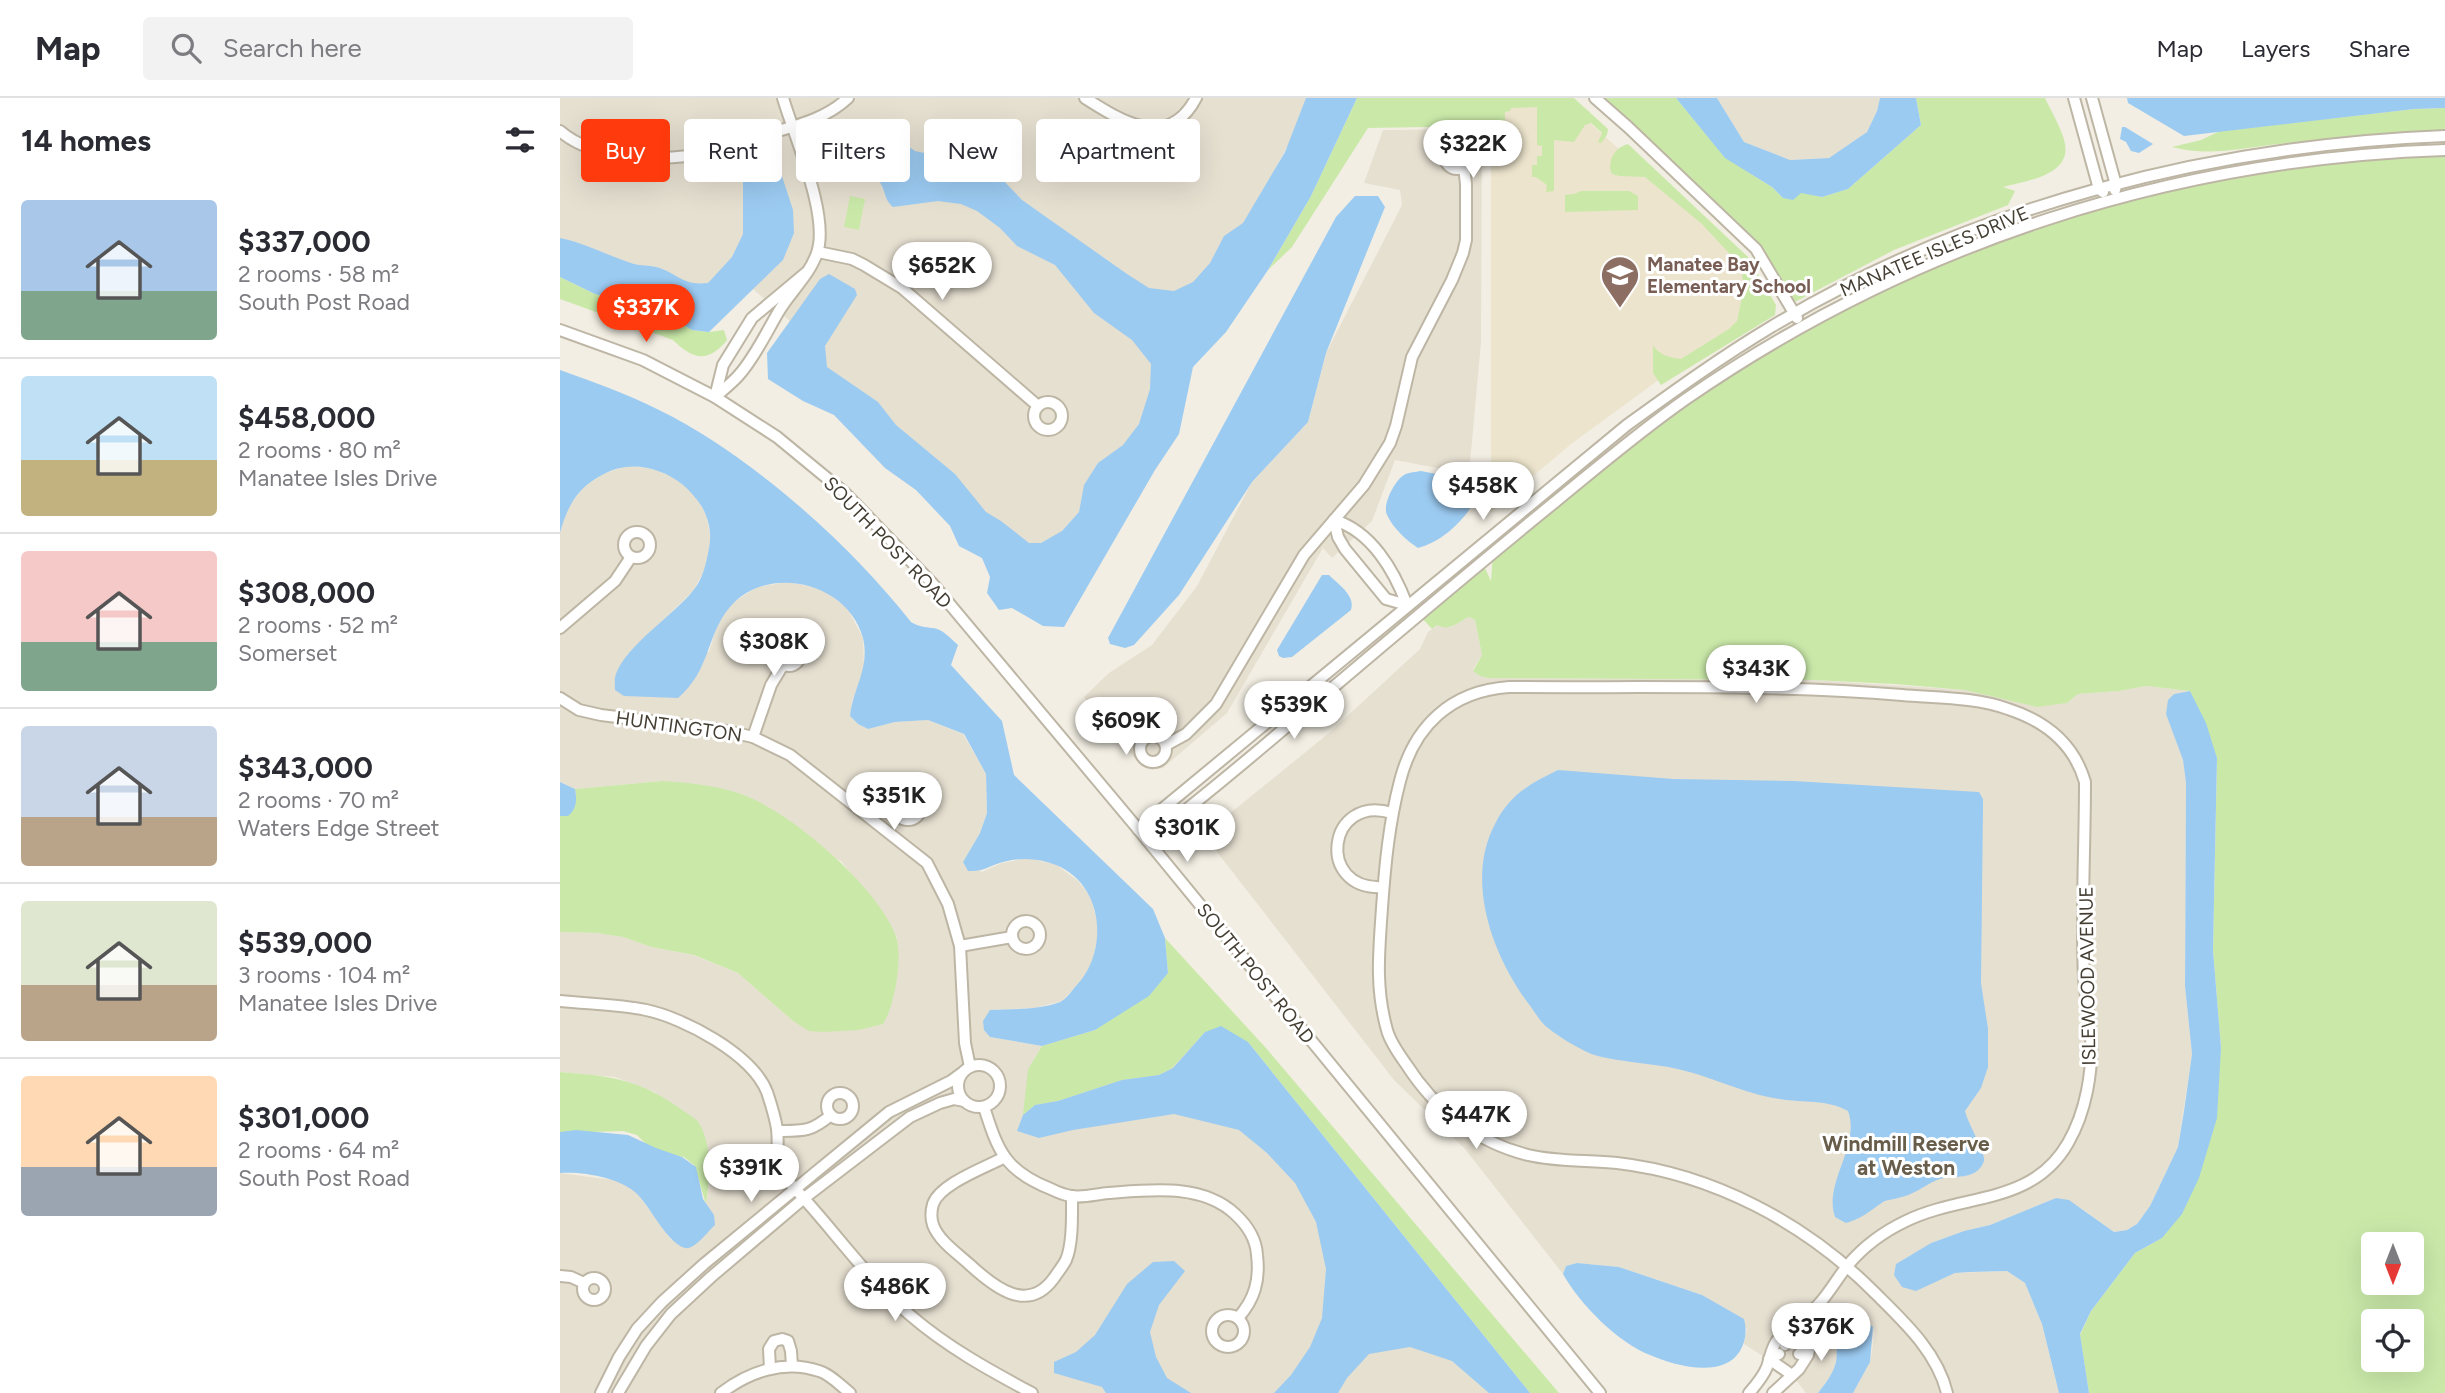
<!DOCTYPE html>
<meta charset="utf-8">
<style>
body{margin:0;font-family:Figtree,sans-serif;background:#f2f2f3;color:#2b2b33;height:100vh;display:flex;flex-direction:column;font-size:26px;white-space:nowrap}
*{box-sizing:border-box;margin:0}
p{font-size:23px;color:#7c7c81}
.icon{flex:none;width:38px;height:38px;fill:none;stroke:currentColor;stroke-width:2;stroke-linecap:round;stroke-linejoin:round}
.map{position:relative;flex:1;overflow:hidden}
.drawer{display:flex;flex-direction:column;background:#fff;width:560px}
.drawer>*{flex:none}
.hud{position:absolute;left:21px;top:21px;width:665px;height:63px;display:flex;gap:14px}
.needle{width:46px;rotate:180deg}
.tools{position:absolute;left:1801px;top:1134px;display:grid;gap:14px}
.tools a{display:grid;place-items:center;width:63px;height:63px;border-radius:7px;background:#fff;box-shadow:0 7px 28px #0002;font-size:35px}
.price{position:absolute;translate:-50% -60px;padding:0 16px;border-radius:24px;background:#fff;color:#222;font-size:23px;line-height:46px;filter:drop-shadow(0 2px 4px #0008)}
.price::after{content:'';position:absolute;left:50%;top:42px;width:21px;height:16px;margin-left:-10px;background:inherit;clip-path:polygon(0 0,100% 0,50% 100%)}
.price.active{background:#ff3b0d;color:#fff}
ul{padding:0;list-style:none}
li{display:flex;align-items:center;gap:21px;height:175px;padding:0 21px}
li+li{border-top:2px solid #e1e1e2}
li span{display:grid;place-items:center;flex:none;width:196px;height:140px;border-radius:7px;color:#555}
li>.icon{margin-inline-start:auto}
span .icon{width:84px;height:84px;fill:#fffc;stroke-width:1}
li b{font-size:30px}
h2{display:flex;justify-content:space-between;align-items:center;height:84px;padding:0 21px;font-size:30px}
.tag{padding:0 24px;border-radius:7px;background:#fff;box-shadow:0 7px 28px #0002;font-size:24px;line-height:63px}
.tag.active{background:#ff3b0d;color:#fff}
header{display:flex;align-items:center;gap:42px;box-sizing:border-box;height:98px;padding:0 35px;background:#fff;border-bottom:2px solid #e1e1e2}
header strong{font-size:33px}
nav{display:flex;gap:38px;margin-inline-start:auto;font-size:24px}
.search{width:490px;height:63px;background:#f2f2f3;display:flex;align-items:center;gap:18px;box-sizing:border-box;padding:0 24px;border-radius:7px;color:#7c7c81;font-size:26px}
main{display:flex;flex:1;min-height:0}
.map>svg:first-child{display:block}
.residential{fill:#e6e0d1}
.education{fill:#ece4cc}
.green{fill:#cae9a9;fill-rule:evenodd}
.water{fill:#9ccbf2}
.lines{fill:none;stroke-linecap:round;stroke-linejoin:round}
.minor-casing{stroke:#beb6a5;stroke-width:14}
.minor{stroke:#fff;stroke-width:10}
.labels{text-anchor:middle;stroke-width:6;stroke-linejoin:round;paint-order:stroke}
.street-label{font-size:19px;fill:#443e33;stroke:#fff}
.education-label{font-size:19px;font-weight:bold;fill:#785e54;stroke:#fff;text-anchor:start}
.neighbourhood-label{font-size:21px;font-weight:bold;fill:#675d4a;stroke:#fff}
</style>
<header>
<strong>Map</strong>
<div class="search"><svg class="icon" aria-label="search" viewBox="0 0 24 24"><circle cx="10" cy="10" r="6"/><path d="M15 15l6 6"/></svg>Search here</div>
<nav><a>Map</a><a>Layers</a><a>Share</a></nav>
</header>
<main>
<section class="drawer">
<h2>14 homes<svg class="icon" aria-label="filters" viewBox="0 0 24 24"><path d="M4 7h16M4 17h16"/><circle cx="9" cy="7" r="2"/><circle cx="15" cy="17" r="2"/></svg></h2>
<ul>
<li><span style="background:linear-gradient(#a9c7e8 65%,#7fa58c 0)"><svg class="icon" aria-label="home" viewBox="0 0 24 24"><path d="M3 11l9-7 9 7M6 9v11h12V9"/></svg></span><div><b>$337,000</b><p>2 rooms · 58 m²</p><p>South Post Road</p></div></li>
<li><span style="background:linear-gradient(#bfe0f5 60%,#c2b280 0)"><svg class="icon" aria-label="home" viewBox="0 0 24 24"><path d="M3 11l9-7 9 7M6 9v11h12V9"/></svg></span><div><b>$458,000</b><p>2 rooms · 80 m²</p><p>Manatee Isles Drive</p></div></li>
<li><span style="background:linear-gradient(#f6c9c9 65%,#7fa58c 0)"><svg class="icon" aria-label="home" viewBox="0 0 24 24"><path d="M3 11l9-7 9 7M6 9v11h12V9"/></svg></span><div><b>$308,000</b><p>2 rooms · 52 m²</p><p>Somerset</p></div></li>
<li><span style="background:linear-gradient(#c9d6e8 65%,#b9a48a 0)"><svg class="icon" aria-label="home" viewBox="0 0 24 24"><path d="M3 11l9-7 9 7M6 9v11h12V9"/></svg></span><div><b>$343,000</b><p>2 rooms · 70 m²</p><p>Waters Edge Street</p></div></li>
<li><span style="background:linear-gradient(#dfe7d0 60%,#b9a48a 0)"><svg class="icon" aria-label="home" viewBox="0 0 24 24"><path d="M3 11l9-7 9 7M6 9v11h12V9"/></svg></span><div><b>$539,000</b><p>3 rooms · 104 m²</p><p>Manatee Isles Drive</p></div></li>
<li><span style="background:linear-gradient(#ffd9b3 65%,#9aa5b1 0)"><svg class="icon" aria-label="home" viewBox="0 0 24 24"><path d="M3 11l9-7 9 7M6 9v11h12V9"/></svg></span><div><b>$301,000</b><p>2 rooms · 64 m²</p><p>South Post Road</p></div></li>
</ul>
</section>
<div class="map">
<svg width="1885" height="1295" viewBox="0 0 1885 1295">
<rect width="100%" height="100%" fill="#f2eee3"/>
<g class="residential">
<path d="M0,0H753L579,326L519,414L502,433L472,455L261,271L230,223L193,191L132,187L0,150Z"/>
<path d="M1157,0H1320L1317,13L1307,34L1269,60L1230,62L1184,44Z"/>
<path d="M922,31L921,244L909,376L835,362L812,423L772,460L763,450L667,615L603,670L592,672L581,668L524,599L549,575L592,547L637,488L692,384L748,324L766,255L842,107L840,92L804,85L823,32Z"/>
<path d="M70,367L96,372L115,380L133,395L146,416L151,441L145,471L133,493L66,558L149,554L158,524L171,506L197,489L228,484L262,491L287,510L303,540L304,572L292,604L290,618L298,626L308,631L335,624L368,622L403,636L426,676L427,715L420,735L403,764L422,774L442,765L468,760L497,767L518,783L531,799L539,831L533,863L523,881L502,903L474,910L430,912V939L482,948L468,971L645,934L965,1295H0V1075L60,1083L77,1095L112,1143L146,1106L150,1079L147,1046L95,994L55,979L0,974V834L37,835L63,839L91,849L133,857L178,875L233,923L334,894L338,868L337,839L323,815L281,763L102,683L15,691L0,684V435L7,411L23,390L43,376Z"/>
<path d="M909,519L915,522L922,557L913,571L920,578L928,580L1253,582L1405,592L1507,605L1518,596L1559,593L1586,588L1630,593L1614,596L1606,615L1623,662L1626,685L1625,888L1632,956L1618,1049L1590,1108L1577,1126L1567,1132L1554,1134L1521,1110L1496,1100L1430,1127L1404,1133L1371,1145L1336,1166L1380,1182L1395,1175L1447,1173L1465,1185L1482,1226L1499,1295H1293L1310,1264L1315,1235L1313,1229L1297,1215L1275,1226L1277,1261L1272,1276L1258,1295H1246L1232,1277L1184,1246L1187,1231L1142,1197L1059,1169L1017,1165L1006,1168L1003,1176L905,1051L834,982L650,745L652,730L769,635L860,551L868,534L878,527L891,529Z"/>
</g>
<path class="education" d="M835,0H1002L1179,159L1189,185L1178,231L1104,278L1011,346L931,414V26Z"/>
<g class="green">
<path d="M797,0H1014L1048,31L1047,37L1041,45L1038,44L1042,35L1031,25L1025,27L1014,44L994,42V93L986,94L987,87L976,79H972V67H977V58H982V48L977,47V9L951,10L950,13L945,14L944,48H927V28L808,30L732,149L708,172L751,98Z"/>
<path d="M1035,0H1116L1165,59L1212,89L1223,100L1241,94L1262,99L1288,91L1361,27L1356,0H1485C1491,13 1503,33 1505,46C1511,78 1464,83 1443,89L1455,93L1448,107L1334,152L1229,207L1196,151Z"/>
<path d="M1885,10V32C1829,33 1774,40 1719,46C1683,50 1648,59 1612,49L1641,42L1660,33L1854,11Z"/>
<path d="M1068,46L1188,159L1216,207L1215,217L1101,287L1093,275V247C1098,257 1111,260 1121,261L1169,231L1177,223L1184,190L1181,168L1142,126L1085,79L1059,78L1052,76C1046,64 1055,49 1068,46Z"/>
<path d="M1885,52V1295H1529L1520,1237L1531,1213L1575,1155L1602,1140L1661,950L1653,852L1657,660L1630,593L1586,588L1559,593L1518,596L1507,605L1477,609L1405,592L1334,586L1253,582L928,580L920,578L913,573L922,557L915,522L909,519C898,524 890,534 877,527L872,531L859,517L925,470L931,483L933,456L1075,339L1242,228L1428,141L1663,75ZM1813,1146H1852V1185H1813ZM1813,1223H1852V1262H1813Z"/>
<path d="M1021,93H1069L1078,98V112L1005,114V97L1014,96Z"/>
<path d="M290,98L305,101L299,132L284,129Z"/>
<path d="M0,179L35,196L97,211L132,232L149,234L164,232L167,242C148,266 132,261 113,242L0,201Z"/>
<path d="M102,683C129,685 156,687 181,696C230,713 318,789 336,838C343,859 335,908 323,926L299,932L263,934L249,933L233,923L178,875L134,857L91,849L63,839L37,835L0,834V718L8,717L16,698L15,691Z"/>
<path d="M605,840L706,950L999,1295H970L688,944L645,934L612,970L599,977L562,982L498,1003L475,1007L463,1017L468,971L482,948L535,932L608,875Z"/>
<path d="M0,974C49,978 76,980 118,1009C124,1014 135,1019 139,1025C153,1049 150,1081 146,1106L134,1067L124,1059L95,1055L77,1037L63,1033L0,1035Z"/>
</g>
<g class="water">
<path d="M746,0H797L751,98L708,172L666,234L633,269L619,336L595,372L504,529L483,528L452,510L439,512L427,495L430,479L422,460L399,448L390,428L356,392L325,370L274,317L243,303L208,281L207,255L260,181L269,176L295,191L297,197L265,248L267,269L318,304L336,327L395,376L426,414L441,423L469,445H481L502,433L519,414L524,387L538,365L563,347L579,326L590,291L591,266L572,242L534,215L495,167L457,148L440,130L417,113L401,106L378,103L333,109C325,102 326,97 322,88C313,68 288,71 270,71L264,66L260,48L268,36L311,23L355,53L410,65L440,79L462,102L567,176L589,190L614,193L633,184L650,165L664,138L683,125L725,54Z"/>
<path d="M1116,0H1157L1184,44L1230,62L1269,60L1307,34L1317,13L1320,0H1356L1361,27L1288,91L1262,99L1241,95L1233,102L1223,100L1212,89L1165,60Z"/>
<path d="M1567,0H1885V10L1854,11L1624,38L1568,5Z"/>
<path d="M1562,29H1565L1593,46L1579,55L1571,53L1566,44L1560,41Z"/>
<path d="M198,59L207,60L219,69L233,112L234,135L223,162L149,234L132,232L97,211L35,196L0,179V140C25,145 49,158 74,166C81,168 89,167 96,169C118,175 122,188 148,185L172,159L183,136V73Z"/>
<path d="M795,98H818L825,109L766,255L748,324L692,384L619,497L574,547L565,550L550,546L548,540L776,119Z"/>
<path d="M0,272C33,284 68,296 99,312C189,356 289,445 351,524C360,529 364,529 373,530C383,531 391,541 398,547L391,567L442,623L454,677L593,811L605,840L608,875L589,898L535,932L482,948L430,939L424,932L423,923L430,912C453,911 478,912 500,904C506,901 511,894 515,889C549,855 545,787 496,767C479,760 461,759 443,764C428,768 424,774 408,773L403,764L420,735L427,715L426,676L404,636L368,622L335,624L308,631L298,626L290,618C293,590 310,570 303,540C288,484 207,465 170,509C146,537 151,572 118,600L64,598L55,592C55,587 54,580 56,576C65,549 113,517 132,494C143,481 146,466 149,450C152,437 149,421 142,409C131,392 118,380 98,373C79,366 60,367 42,377C17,390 7,409 0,435Z"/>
<path d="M861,373L902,381L911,393L914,404C903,424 881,444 858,450C847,443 833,430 827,417C822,407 835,382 844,377C849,374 856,374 861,373Z"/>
<path d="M762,477H769C779,487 796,498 791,512L732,559L723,560L719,558L717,552Z"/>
<path d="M1630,593L1646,625L1657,660L1653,852L1661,950L1657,1020L1639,1080L1622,1116L1602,1140L1575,1155L1531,1213L1520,1236L1529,1295H1499L1482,1226L1465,1185L1447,1173L1411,1174L1395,1175L1356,1193L1342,1189L1334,1177L1336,1166L1371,1145L1404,1133L1430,1127L1496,1100L1509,1102L1554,1134L1567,1132L1577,1126L1590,1108L1618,1049L1624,1013L1632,956L1625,888L1626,685L1623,662L1606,616L1608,602L1614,596Z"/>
<path d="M998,672L1114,681L1234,683L1419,694L1423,701V708L1421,885L1428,931V969L1421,990L1405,1013C1408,1026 1426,1055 1424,1063C1417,1084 1392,1076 1377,1082C1363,1088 1354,1097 1338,1100C1333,1102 1328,1101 1323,1104C1310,1113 1301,1121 1286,1125L1275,1119C1263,1085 1301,1048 1288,1013C1267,1001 1243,1005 1220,1001C1183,996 1149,977 1113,970C1090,965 1048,963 1029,955C1016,949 999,939 988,930C981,925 976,916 971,909C934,861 904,784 935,726C950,696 970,686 998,672Z"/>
<path d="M0,684L15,691C17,701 17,711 8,718H0Z"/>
<path d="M661,928L688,944L970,1295H929L892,1263L850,1249L809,1256L787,1280L778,1295H714L731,1277L750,1249L762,1220L766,1171L756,1124L735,1085L707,1055L679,1032L614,1016L513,1032L479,1040L457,1033L463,1017L475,1007L498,1003L562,982L599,977L613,970L645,934Z"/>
<path d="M16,1032L68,1037L96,1050L122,1059L136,1069L143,1101L154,1117L155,1127C148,1133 135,1152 125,1150C107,1145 91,1110 78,1097C63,1080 22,1073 0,1075V1034Z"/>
<path d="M614,1163L625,1173L599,1207L590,1234L596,1259L607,1280L631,1295H546L542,1289L494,1275V1264L516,1254L535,1237L567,1186L593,1164Z"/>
<path d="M1017,1165L1059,1169L1142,1197L1184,1221C1187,1232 1186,1243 1180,1253C1163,1281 1115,1268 1090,1257C1058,1245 1019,1205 1003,1176L1006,1168Z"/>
<path d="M1288,1212L1297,1215L1313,1229L1310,1264L1293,1295H1258C1265,1286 1273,1276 1276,1264C1280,1245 1266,1223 1288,1212Z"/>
</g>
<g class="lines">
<g class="minor-casing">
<g id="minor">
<path d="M223,0C234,38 270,118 257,155C249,178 230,194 219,213C206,235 195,259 179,277C172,285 163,292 155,299L163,267L192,220L248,173"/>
<path d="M525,0C561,23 608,53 636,0"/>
<path d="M1035,0L1068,29L1196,151L1237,220"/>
<path d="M1514,0L1539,91L1543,94"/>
<path d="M1532,0L1556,87L1555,92"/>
<path d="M0,33C35,64 111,64 155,53C174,48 192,41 211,35C239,27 267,20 288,0"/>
<circle cx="897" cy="59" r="12"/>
<path d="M258,154L292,161L304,167L342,190L478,308"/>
<path d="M0,232L83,262L155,299L217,339L285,395L372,485L578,731L1040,1295"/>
<circle cx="488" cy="318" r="14"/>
<path d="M774,422C811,433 834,472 847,507L826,501L785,451L778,439Z"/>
<circle cx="77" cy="447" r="13"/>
<path d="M0,530L55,483L71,459"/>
<circle cx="229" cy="557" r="11"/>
<path d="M0,600L19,612L41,617L162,632L193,639L230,657L367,765L388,806L400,848L405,945L410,969"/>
<circle cx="593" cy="651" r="13"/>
<path d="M193,639L211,587L223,567"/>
<path d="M606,647L626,636L656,606L744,457L804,387L830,345L836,328L852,259L892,182L903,155L906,142V86L904,69"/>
<circle cx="348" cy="709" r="13"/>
<path d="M578,731L1067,327C1114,293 1161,259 1211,229C1412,108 1652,47 1885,38"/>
<path d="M587,742C641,702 693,657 745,613C828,543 911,472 995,404C1038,369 1080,333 1126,301C1352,145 1610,61 1885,52"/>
<path d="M823,789C755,793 767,695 832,715"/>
<circle cx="466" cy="837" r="14"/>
<path d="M400,848L452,839"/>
<path d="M0,903C28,906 58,906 86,912C124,920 192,956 207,994C211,1006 215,1018 217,1031C219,1048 215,1061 223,1078C267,1122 302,1176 350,1217C387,1249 429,1272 472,1295"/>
<circle cx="419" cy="988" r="21"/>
<circle cx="280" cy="1008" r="13"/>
<path d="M424,1009C438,1053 445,1073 491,1091C497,1094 505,1097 511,1098C523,1100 537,1096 548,1095C590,1092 642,1085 675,1116C687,1127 696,1140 697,1157C700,1182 695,1201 678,1220"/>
<path d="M218,1033C243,1033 251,1034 271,1017"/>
<path d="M443,1060C424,1070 380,1086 373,1106C371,1113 371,1121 373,1127C379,1143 397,1155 409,1166C435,1190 468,1216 494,1180C498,1174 503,1168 506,1162C513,1146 512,1116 512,1098"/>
<path d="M0,1178L11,1179L24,1185"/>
<circle cx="34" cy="1191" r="11"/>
<circle cx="668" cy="1233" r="16"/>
<path d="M1225,1247L1226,1232L1250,1246L1239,1256"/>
<path d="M1219,1256L1209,1261L1232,1277"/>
<path d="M210,1271L209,1251L214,1243L222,1241L228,1243L231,1253L232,1268"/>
<path d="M41,1295L59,1259L77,1231L102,1204L144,1166L329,1014L391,983L402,975"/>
<path d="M58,1295L86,1248L111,1216L151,1179L243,1101L350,1019L380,1005L394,1001L404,1003"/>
<path d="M161,1295C189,1274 224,1261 259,1273C270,1276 281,1288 290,1295"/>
<path d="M1189,1295C1196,1287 1203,1279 1207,1269C1210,1260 1211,1252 1216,1244C1227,1227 1247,1220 1259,1206C1270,1194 1278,1179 1288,1167C1303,1149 1325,1133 1346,1123C1403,1095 1472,1108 1508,1045C1526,1014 1533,973 1531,938C1530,918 1525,899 1524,880C1521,815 1525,749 1525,684C1514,646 1485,623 1448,611C1415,599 1376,600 1342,597C1212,586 1080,590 949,589C891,593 854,628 840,683C829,725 825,767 822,810C819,853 815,890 827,932C830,944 839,956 846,966C875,1011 916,1044 968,1057C997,1064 1028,1062 1057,1065C1153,1076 1245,1125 1313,1193C1342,1222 1377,1253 1387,1295"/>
<path d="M1213,1295L1239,1271L1248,1257L1258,1208"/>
</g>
</g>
<use href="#minor" class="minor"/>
</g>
<defs>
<g id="school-pin" transform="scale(2.0125)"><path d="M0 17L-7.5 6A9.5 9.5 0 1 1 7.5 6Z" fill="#8d6e63" stroke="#fff"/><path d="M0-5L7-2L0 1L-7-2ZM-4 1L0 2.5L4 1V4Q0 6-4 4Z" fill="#fff"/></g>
</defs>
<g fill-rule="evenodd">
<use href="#school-pin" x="1060" y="177"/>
</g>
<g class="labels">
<g class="street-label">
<text transform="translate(1374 153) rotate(-23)" y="7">MANATEE ISLES DRIVE</text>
<text transform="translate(328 444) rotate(46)" y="7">SOUTH POST ROAD</text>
<text transform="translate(119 628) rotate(8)" y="7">HUNTINGTON</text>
<text transform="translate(696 875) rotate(51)" y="7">SOUTH POST ROAD</text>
<text transform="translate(1527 878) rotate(-91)" y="7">ISLEWOOD AVENUE</text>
</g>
<g class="education-label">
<text x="1087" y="173">Manatee Bay<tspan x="1087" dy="22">Elementary School</tspan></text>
</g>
<g class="neighbourhood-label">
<text x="1346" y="1053">Windmill Reserve<tspan x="1346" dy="24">at Weston</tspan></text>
</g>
</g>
</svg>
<div class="tools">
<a><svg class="needle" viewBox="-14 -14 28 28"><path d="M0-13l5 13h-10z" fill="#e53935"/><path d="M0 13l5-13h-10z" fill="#7c7c81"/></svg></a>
<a><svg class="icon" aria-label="locate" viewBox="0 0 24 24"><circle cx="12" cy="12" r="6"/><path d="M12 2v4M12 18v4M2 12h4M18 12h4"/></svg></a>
</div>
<b class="price" style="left:913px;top:82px">$322K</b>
<b class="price" style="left:382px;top:204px">$652K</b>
<b class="price active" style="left:86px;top:246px">$337K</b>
<b class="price" style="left:923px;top:424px">$458K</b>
<b class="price" style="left:214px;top:580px">$308K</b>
<b class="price" style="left:1196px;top:607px">$343K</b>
<b class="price" style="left:734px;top:643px">$539K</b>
<b class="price" style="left:566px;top:659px">$609K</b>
<b class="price" style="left:334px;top:734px">$351K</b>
<b class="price" style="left:627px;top:766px">$301K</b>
<b class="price" style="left:916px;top:1053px">$447K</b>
<b class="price" style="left:191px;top:1106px">$391K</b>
<b class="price" style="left:335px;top:1225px">$486K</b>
<b class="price" style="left:1261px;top:1265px">$376K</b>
<div class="hud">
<a class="tag active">Buy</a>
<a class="tag">Rent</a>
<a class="tag">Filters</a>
<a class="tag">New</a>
<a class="tag">Apartment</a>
</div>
</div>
</main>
